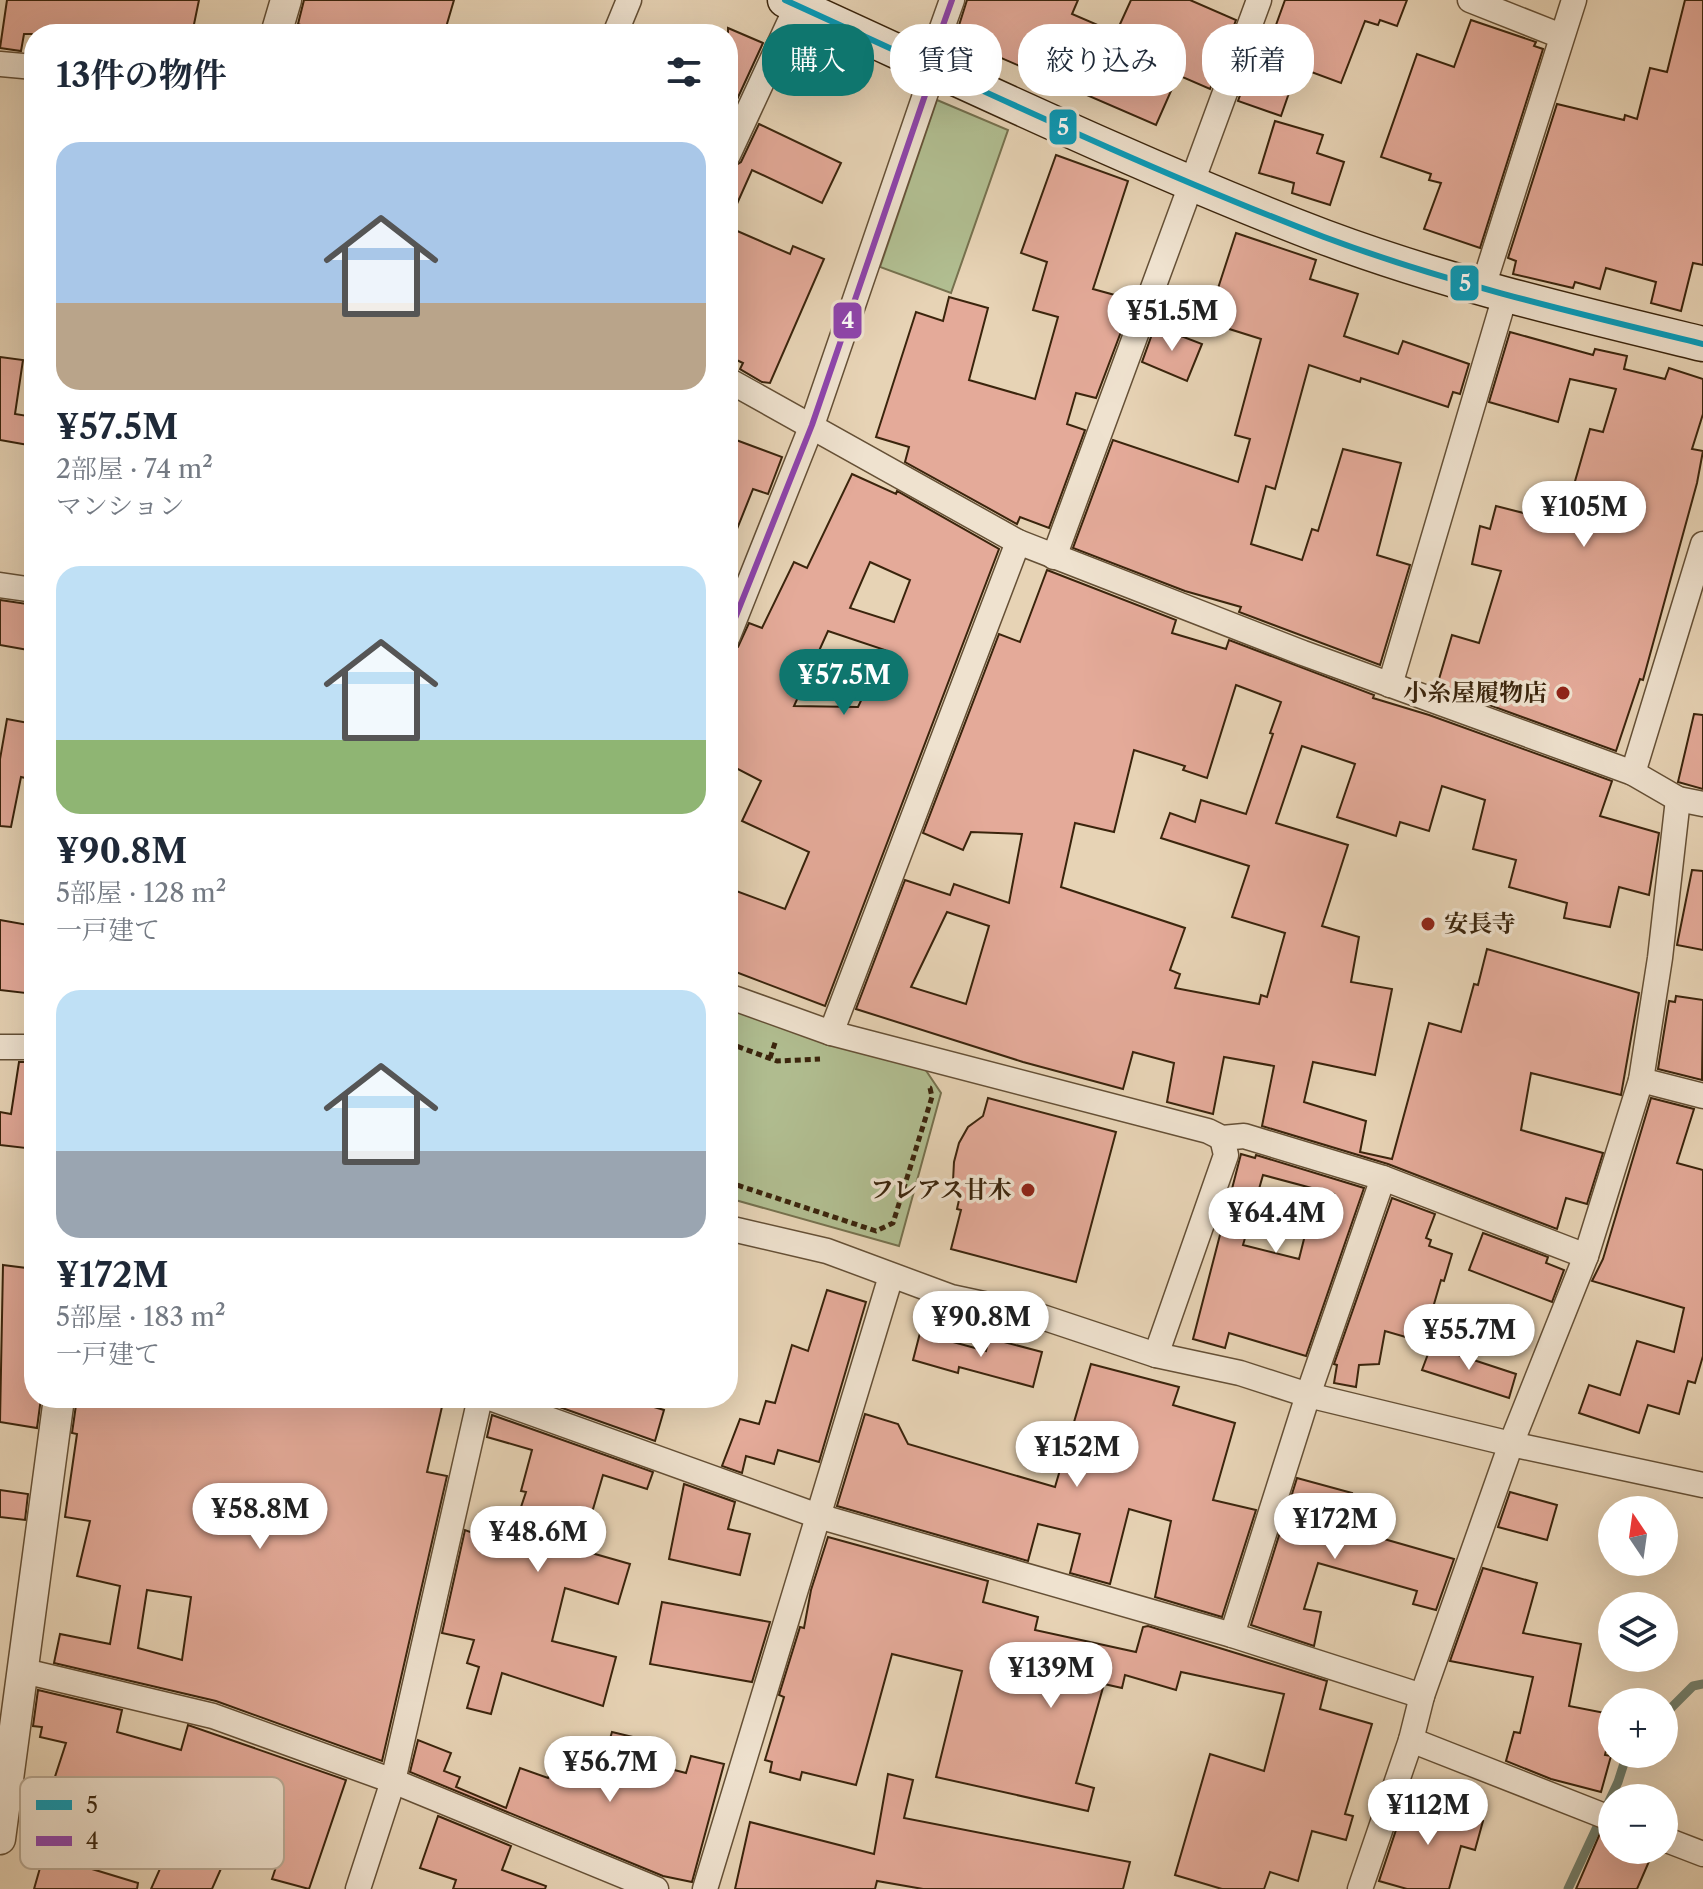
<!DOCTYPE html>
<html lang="ja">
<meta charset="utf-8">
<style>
body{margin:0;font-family:"Libre Caslon Text","Noto Serif JP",serif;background:#f2f2f3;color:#1f2937;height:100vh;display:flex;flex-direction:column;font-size:30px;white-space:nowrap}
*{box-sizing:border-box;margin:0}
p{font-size:26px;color:#747a83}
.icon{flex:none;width:44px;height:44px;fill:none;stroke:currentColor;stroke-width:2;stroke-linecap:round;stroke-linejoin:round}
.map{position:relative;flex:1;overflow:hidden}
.panel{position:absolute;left:24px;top:24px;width:714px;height:1384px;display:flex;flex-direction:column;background:#fff;border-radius:32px;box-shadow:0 8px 32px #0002}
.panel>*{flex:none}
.top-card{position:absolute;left:762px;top:24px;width:760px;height:72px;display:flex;gap:16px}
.needle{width:52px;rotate:347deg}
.buttons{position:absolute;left:1598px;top:1496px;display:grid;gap:16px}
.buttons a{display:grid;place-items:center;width:80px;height:80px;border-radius:50%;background:#fff;box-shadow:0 8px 32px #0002;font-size:40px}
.price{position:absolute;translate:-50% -68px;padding:0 18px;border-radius:28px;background:#fff;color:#222;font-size:26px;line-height:52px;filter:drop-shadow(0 2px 4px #0008)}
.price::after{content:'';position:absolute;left:50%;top:48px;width:24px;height:18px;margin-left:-12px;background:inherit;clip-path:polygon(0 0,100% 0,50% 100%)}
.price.on{background:#0f766e;color:#fff}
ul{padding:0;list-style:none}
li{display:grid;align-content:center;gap:16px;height:424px;padding:0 32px}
li span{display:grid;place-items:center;height:248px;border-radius:24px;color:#555}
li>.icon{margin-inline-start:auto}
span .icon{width:144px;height:144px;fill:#fffc;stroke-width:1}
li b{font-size:34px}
h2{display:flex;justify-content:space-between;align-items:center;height:96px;padding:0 32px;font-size:34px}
.chip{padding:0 28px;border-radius:32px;background:#fff;box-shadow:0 8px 32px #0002;font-size:28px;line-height:72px}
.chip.on{background:#0f766e;color:#fff}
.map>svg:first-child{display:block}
.green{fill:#b1be91;stroke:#76714e;stroke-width:2}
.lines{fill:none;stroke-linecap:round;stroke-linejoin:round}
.stream{stroke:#727d69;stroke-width:9}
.building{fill:#e4aa99;stroke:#3a240c;stroke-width:2;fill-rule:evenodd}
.minor-casing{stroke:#655036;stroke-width:27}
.tertiary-casing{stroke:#655036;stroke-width:33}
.secondary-casing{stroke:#3a240c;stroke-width:37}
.path{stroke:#3a240c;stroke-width:5;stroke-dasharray:6 4;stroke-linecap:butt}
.minor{stroke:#efe2cf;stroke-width:24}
.tertiary{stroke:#efe2cf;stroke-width:30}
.secondary{stroke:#efe2cf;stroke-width:34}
.bus-1-casing{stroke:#efe2cf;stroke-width:12}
.bus-2-casing{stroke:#efe2cf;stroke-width:12}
.bus-1{stroke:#069cbb;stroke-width:6}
.bus-2{stroke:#8e44ad;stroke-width:6}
.poi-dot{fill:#8f2418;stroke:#efe2cf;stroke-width:3}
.labels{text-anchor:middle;stroke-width:7;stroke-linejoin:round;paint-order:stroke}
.poi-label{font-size:24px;font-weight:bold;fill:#3a240c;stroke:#efe2cf;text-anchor:end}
.key{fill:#efe2cf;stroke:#b9a994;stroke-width:2}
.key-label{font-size:22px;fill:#3a240c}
.line-badge{stroke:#efe2cf;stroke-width:3}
.badge-label{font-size:22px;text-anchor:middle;font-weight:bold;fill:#fff}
</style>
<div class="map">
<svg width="1703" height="1889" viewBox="0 0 1703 1889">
<rect width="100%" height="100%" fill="#e7d3b5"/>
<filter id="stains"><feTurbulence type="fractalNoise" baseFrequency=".0025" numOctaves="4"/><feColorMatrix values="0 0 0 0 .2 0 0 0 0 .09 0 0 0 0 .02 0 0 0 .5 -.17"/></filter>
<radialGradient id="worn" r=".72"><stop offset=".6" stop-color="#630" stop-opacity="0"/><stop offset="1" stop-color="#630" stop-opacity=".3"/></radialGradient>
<g class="green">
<path d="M937,100L1008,130L951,293L880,267Z"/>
<path d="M728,1008L925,1069L941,1093L899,1246L728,1198Z"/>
</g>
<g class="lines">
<g class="stream">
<path d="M1664,1715L1693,1686L1703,1684"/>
<path d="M1568,1889L1618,1782L1627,1754"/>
</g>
</g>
<g class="building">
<path d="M7,0H199L192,34H24L21,51L0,48Z"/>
<path d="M304,0H454L444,34H324L298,24Z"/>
<path d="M967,0H1078L1072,14L1116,33L1131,0H1190L1236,20L1210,89L1178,75L1156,125L955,38Z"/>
<path d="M1285,0H1407L1397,26L1380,20L1378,25L1365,21L1341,83L1298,67L1281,116L1238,101L1263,32L1272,36Z"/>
<path d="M1685,0H1703V265L1693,263L1681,311L1651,303L1656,282L1606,268L1600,289L1575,282L1573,288L1513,274L1516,261L1508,258L1557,104L1624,120L1625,115L1637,119L1650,68L1667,72Z"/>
<path d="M1471,20L1536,42L1534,46L1543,49L1480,248L1424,229L1441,183L1429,180L1431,174L1381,157L1417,54L1454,67Z"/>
<path d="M728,28L763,43L728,119Z"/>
<path d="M1275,121L1323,135L1317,153L1344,162L1330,205L1292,193L1294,183L1259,173Z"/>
<path d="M759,124L841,163L822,203L752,170L728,224V170L741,162Z"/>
<path d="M1056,155L1128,181L1093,289L1133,300L1096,398L1076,393L1067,424L1085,430L1049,528L1020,517L1017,524L905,462L909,447L876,437L916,312L943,321L949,297L988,308L969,380L1035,399L1058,317L1033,310L1047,262L1021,253Z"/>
<path d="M728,227L790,254L793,246L824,259L770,383L762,382L740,369L743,363L728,356Z"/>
<path d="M1236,233L1316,260L1310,279L1358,294L1344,336L1398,354L1403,341L1469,364L1460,394L1453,392L1448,407L1361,378L1360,382L1309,365L1275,489L1266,486L1251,544L1302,560L1312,529L1318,531L1343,449L1401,463L1377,555L1410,565L1380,665L1239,612L1241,607L1185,591L1073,548L1113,440L1238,482L1250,439L1235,435L1261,339L1207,322Z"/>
<path d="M1155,326L1202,344L1187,381L1142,362Z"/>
<path d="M1510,332L1593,355L1595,349L1627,356L1624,369L1665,379L1669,368L1703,379V414L1692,449L1703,451L1697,483L1643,680L1640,679L1616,751L1437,686L1452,635L1479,643L1501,571L1472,564L1480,526L1490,529L1496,506L1563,523L1590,429L1603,432L1616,389L1570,379L1558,422L1489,402Z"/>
<path d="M0,357L23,360L15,414L34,417V446L0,440Z"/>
<path d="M728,437L782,457L768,494L753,489L729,549Z"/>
<path d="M852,474L896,494L897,491L999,549L825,1006L728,969V888L785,909L809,852L742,821L761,781L728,764V651L738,647L749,623L762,628L794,562L807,568ZM870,562L910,580L894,622L850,608ZM828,631L885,650L858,707L794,706Z"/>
<path d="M1047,570L1176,620L1172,633L1226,649L1229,640L1374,695L1373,698L1429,715L1612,781L1600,816L1659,833L1649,895L1619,887L1610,927L1564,918L1567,903L1509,887L1516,860L1473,849L1485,800L1442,786L1429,831L1400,822L1396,836L1337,817L1355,764L1302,746L1276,823L1348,845L1322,926L1359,937L1351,982L1392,989L1375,1075L1313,1062L1304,1102L1366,1121L1360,1152L1392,1159L1429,1023L1461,1032L1474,984L1478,985L1487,949L1639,993L1621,1095L1531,1073L1521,1130L1603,1153L1587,1204L1566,1198L1557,1229L1388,1164L1262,1126L1274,1066L1224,1057L1213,1114L1167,1102L1174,1063L1133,1052L1123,1089L1023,1062L856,1009L905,880L950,895L954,884L1009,903L1022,834L971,832L963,850L923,833L999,634L1020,642ZM1236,685L1281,702L1270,733L1273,734L1246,814L1201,800L1195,822L1170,813L1161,838L1249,866L1232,917L1285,933L1267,997L1261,995L1259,1004L1175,988L1180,974L1170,970L1185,928L1061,887L1075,823L1114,832L1134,750L1185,766L1183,770L1207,778ZM947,912L989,926L966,1004L911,987Z"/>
<path d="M0,600L34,605V651L0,645Z"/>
<path d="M1694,714L1703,715V789L1678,782Z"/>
<path d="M7,719L34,724V780L21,777L11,827L0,826V759Z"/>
<path d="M1692,870L1703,871V950L1677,945Z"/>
<path d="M0,920L34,926V994L0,990Z"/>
<path d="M1676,996L1703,1000L1702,1080L1658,1069L1669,1001L1675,1002Z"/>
<path d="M19,1062H34V1149L0,1145V1112L11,1114Z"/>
<path d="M988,1098L1116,1132L1076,1282L951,1249L961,1210L957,1209L959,1200L953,1181L954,1162L959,1143L968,1127L983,1116Z"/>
<path d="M1651,1098L1694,1109L1677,1163L1703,1170V1356L1695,1383L1688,1381L1679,1414L1648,1405L1639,1433L1579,1413L1589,1385L1620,1395L1637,1341L1674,1352L1684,1308L1592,1281L1603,1259Z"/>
<path d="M1241,1154L1255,1158L1256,1155L1364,1188L1306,1356L1229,1333L1225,1348L1193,1339ZM1263,1175L1334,1194L1322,1235L1306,1231L1299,1259L1243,1245Z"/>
<path d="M1392,1198L1435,1214L1426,1238L1431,1240L1429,1246L1452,1254L1444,1281L1441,1280L1423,1342L1385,1331L1379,1364L1359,1365L1356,1387L1334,1383L1337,1365L1334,1364Z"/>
<path d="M1483,1233L1548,1257L1546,1263L1564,1270L1552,1302L1469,1270Z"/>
<path d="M3,1265L34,1269V1398H41L37,1428L0,1422Z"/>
<path d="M827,1290L866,1302L819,1462L778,1450L774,1464L746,1456L742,1473L722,1466L740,1419L759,1424L766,1401L775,1403L792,1345L808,1351Z"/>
<path d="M920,1333L986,1351L989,1338L1042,1352L1033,1387L959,1367L958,1373L913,1360Z"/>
<path d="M1431,1346L1516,1374L1509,1398L1422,1370Z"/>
<path d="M1091,1364L1179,1387L1173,1405L1235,1423L1213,1500L1256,1510L1222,1617L1155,1597L1171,1521L1129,1509L1110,1584L1070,1573L1080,1534L1038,1524L1028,1561L837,1506L865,1414L898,1424L908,1444L1055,1487Z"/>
<path d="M77,1398H444L427,1472L447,1476L382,1761L216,1701L54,1663L60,1634L110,1644L120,1586L77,1576L90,1521L65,1517L77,1434L72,1433ZM147,1590L191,1597L182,1660L138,1648Z"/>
<path d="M534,1398H624L664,1410L655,1441Z"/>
<path d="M492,1415L653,1472L647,1489L603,1475L581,1550L630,1564L618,1604L565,1588L552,1641L616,1657L603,1706L502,1673L491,1714L467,1708L479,1667L467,1663L474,1640L442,1633L465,1530L508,1546L526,1492L521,1491L532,1450L487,1437Z"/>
<path d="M1297,1478L1352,1493L1349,1507L1354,1509L1349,1529L1454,1559L1436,1610L1413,1604L1417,1591L1318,1563L1304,1609L1321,1612L1314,1646L1251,1625Z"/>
<path d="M684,1484L735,1502L728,1529L750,1534L740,1575L669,1559Z"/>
<path d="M0,1490L28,1494L25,1520L0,1517Z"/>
<path d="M1510,1492L1557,1505L1547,1540L1498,1527Z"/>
<path d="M828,1537L988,1581L983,1602L1038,1617L1035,1630L1136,1652L1143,1627L1148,1626L1327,1681L1320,1709L1372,1724L1345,1814L1353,1816L1346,1840L1312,1831L1298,1881L1270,1872L1264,1889H1222L1175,1875L1210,1754L1264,1771L1284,1694L1181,1672L1176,1690L1125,1675L1122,1688L1104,1684L1076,1783L1094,1788L1088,1811L936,1777L962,1671L892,1654L856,1785L802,1772L800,1780L770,1772L772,1762L765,1760L784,1697L779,1695L800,1627L804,1628L811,1590Z"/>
<path d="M1483,1568L1537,1583L1523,1633L1581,1644L1569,1706L1610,1714L1607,1724L1612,1725L1605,1755L1611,1756L1601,1792L1551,1779L1506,1761L1514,1732L1520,1733L1533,1677L1450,1661Z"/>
<path d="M662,1602L770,1622L752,1682L650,1664Z"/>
<path d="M38,1690L122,1710L117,1732L181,1750L188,1725L346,1780L309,1889L272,1879L278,1861L231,1846L212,1889H151L187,1808L136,1794L126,1827L107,1821L92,1869L138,1883L137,1889H34L40,1868L22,1862L30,1836L35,1838L66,1743L40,1737L42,1727L33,1726Z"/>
<path d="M612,1732L637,1738L631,1759L686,1773L691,1756L724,1764L692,1882L663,1876L410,1772L418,1740L451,1753L444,1771L460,1777L456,1787L506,1808L520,1768L548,1778L558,1751L602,1766Z"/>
<path d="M888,1774L913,1780L904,1818L1130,1862L1123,1889H923L877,1881L875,1889H735L750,1822L874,1854Z"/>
<path d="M1406,1800L1483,1821L1475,1850L1461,1846L1449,1889H1407L1379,1881Z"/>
<path d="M438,1816L511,1846L502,1870L546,1886L545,1889H453L456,1880L420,1868Z"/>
<path d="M1601,1831L1612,1834V1850H1654L1637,1889H1576Z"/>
</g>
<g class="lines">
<g class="minor-casing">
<g id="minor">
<path d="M1470,0L1561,36"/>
<path d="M615,34L629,0"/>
<path d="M0,64L34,67"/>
<path d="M728,155L797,6"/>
<path d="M1482,290L1574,0"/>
<path d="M728,380L1018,542L1303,653L1633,773L1678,799L1703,804"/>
<path d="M1054,557L1259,0"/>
<path d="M0,585L34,590"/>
<path d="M728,636L812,425L935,66L942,28L952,0"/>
<path d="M1390,685L1505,296"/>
<path d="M1633,773L1703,544"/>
<path d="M728,996L831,1033L1208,1131L1222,1138L1244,1136L1383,1178L1586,1256"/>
<path d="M831,1033L1018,542"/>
<path d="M0,1047H34"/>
<path d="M1641,1080L1703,1096"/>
<path d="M728,1228L827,1251L951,1297L1036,1315L1156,1355L1240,1373L1308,1395L1511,1444L1703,1485"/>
<path d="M1156,1355L1226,1155L1222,1138"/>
<path d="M490,1398L818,1516L1232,1635L1422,1696"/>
<path d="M1232,1635L1308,1395L1383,1178"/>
<path d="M24,1671L213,1716L393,1781L656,1889"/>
<path d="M1411,1740L1612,1819"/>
<path d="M1664,1839L1703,1854"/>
<path d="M358,1889L393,1781L480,1398"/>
<path d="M705,1889L891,1276"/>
<path d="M1360,1889L1411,1740L1422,1696L1511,1444L1586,1256L1641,1080L1660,958L1678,799"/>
</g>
</g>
<g class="tertiary-casing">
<g id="tertiary">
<path d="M276,34L286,0"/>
<path d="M0,1839L59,1398"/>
</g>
</g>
<g class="secondary-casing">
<path id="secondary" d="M785,0C963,81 1141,167 1324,237C1447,283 1575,313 1703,344"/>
</g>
<g class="path">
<path d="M728,1043L777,1061L820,1059"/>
<path d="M770,1058L776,1040"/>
<path d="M728,1182L876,1231L893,1223L932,1097L930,1088L926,1087"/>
</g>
<use href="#minor" class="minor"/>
<use href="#tertiary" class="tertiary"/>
<use href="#secondary" class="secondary"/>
<g class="bus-1-casing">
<path id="bus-1" d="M785,0C963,81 1141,167 1324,237C1447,283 1575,313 1703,344"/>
</g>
<g class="bus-2-casing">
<path id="bus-2" d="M728,636L812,425L935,66L942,28L952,0"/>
</g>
<use href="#bus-1" class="bus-1"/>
<use href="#bus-2" class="bus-2"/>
</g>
<g class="poi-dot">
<circle cx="1563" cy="693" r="8"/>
<circle cx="1428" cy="924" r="8"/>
<circle cx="1028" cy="1190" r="8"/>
</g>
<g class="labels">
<g class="poi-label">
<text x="1547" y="701">小糸屋履物店</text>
<text x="1444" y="932" text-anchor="start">安長寺</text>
<text x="1012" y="1198">フレアス甘木</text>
</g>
</g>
<rect x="20" y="1777" width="264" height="92" rx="12" class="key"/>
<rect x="36" y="1800" width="36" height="10" fill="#069cbb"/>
<rect x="36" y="1836" width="36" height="10" fill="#8e44ad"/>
<g class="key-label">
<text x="86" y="1813">5</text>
<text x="86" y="1849">4</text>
</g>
<g class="line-badge">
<rect x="1048" y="108" width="30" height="38" rx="8" fill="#069cbb"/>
<rect x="1449" y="264" width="31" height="38" rx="8" fill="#069cbb"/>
<rect x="832" y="301" width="31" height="39" rx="8" fill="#8e44ad"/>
</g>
<g class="badge-label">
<text x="1063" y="135">5</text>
<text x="1465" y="291">5</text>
<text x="848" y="328">4</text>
</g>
<rect width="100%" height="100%" filter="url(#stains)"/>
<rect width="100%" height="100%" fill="url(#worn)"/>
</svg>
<div class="buttons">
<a><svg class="needle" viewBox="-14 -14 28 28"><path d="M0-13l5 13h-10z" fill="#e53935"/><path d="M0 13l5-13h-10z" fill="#747a83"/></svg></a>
<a><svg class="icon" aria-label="layers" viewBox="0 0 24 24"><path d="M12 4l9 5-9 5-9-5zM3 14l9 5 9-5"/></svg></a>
<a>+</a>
<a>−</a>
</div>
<b class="price" style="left:1172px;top:353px">¥51.5M</b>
<b class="price" style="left:1584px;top:549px">¥105M</b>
<b class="price on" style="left:844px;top:717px">¥57.5M</b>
<b class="price" style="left:1276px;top:1255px">¥64.4M</b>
<b class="price" style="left:981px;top:1359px">¥90.8M</b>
<b class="price" style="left:1469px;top:1372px">¥55.7M</b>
<b class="price" style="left:1077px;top:1489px">¥152M</b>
<b class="price" style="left:260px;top:1551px">¥58.8M</b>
<b class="price" style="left:1335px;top:1561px">¥172M</b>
<b class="price" style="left:538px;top:1574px">¥48.6M</b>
<b class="price" style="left:1051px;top:1710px">¥139M</b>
<b class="price" style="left:610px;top:1804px">¥56.7M</b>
<b class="price" style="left:1428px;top:1847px">¥112M</b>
<div class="top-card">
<a class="chip on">購入</a>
<a class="chip">賃貸</a>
<a class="chip">絞り込み</a>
<a class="chip">新着</a>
</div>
<section class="panel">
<h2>13件の物件<svg class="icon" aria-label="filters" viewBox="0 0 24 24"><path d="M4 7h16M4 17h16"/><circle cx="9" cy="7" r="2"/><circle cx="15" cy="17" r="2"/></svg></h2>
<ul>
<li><span style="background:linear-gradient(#a9c7e8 65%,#b9a48a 0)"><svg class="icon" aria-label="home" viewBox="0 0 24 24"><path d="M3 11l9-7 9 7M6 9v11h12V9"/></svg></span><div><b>¥57.5M</b><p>2部屋 · 74 m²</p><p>マンション</p></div></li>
<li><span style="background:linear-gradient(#bfe0f5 70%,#8fb573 0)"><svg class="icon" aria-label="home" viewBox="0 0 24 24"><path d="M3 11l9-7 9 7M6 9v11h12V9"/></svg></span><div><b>¥90.8M</b><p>5部屋 · 128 m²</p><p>一戸建て</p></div></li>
<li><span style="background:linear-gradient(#bfe0f5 65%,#9aa5b1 0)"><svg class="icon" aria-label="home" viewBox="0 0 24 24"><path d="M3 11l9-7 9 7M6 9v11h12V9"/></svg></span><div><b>¥172M</b><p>5部屋 · 183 m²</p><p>一戸建て</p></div></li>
</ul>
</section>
</div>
